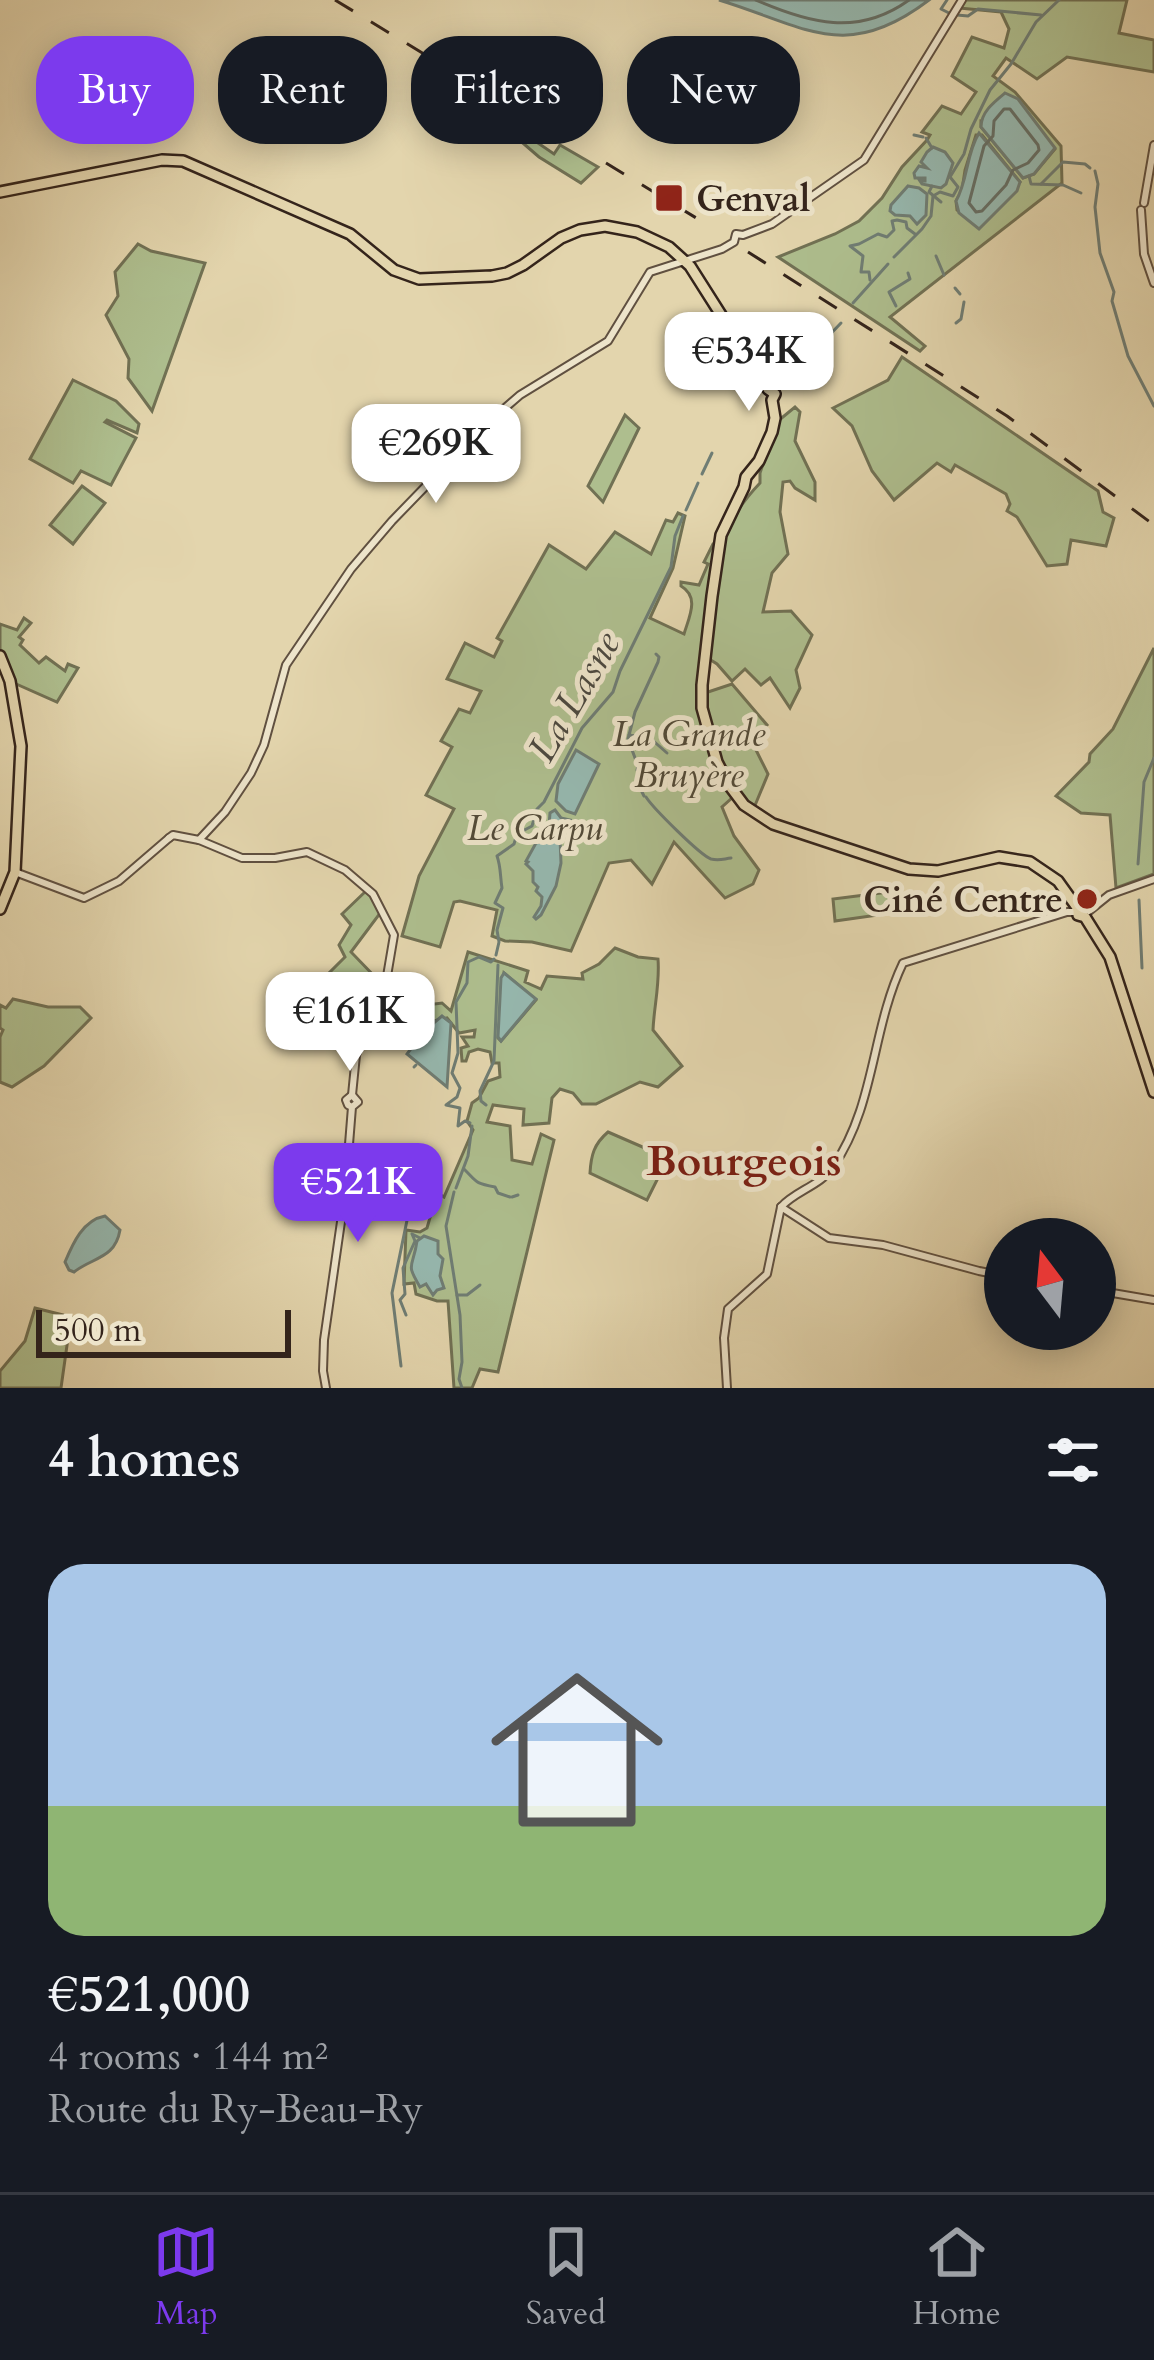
<!DOCTYPE html>
<meta charset="utf-8">
<style>
body{margin:0;font-family:Cardo,serif;background:#20242c;color:#f1f3f6;height:100vh;display:flex;flex-direction:column;font-size:45px;white-space:nowrap}
*{box-sizing:border-box;margin:0}
p{font-size:39px;color:#9ea1a6}
.icon{flex:none;width:66px;height:66px;fill:none;stroke:currentColor;stroke-width:2;stroke-linecap:round;stroke-linejoin:round}
.map{position:relative;height:1388px;overflow:hidden}
.side{display:flex;flex-direction:column;background:#171b24;flex:1}
.side>*{flex:none}
.hud{position:absolute;left:36px;top:36px;width:1083px;height:108px;display:flex;gap:24px}
.needle{width:78px;rotate:344deg}
.controls{position:absolute;left:984px;top:1218px;display:grid;gap:24px}
.controls a{display:grid;place-items:center;width:132px;height:132px;border-radius:50%;background:#171b24;box-shadow:0 6px 30px #0003;font-size:60px}
.scale{position:absolute;left:36px;bottom:30px;width:255px;box-sizing:border-box;padding-left:12px;border:6px solid #34241b;border-top:0;font-size:33px;line-height:42px;white-space:nowrap;color:#34241b;-webkit-text-stroke:9px #ede4ca;paint-order:stroke}
.price{position:absolute;translate:-50% -102px;padding:0 27px;border-radius:24px;background:#fff;color:#222;font-size:39px;line-height:78px;filter:drop-shadow(0 3px 6px #0008)}
.price::after{content:'';position:absolute;left:50%;top:72px;width:36px;height:27px;margin-left:-18px;background:inherit;clip-path:polygon(0 0,100% 0,50% 100%)}
.price.active{background:#7c3aed;color:#fff}
ul{padding:0;list-style:none}
li{display:grid;align-content:center;gap:24px;height:636px;padding:0 48px}
li+li{border-top:3px solid #363941}
li span{display:grid;place-items:center;height:372px;border-radius:36px;color:#555}
li>.icon{margin-inline-start:auto}
span .icon{width:216px;height:216px;fill:#fffc;stroke-width:1}
li b{font-size:51px}
h2{display:flex;justify-content:space-between;align-items:center;height:144px;padding:0 48px;font-size:51px}
.pill{padding:0 42px;border-radius:48px;background:#171b24;box-shadow:0 6px 30px #0003;font-size:42px;line-height:108px}
.pill.active{background:#7c3aed;color:#fff}
.tabs{display:flex;justify-content:space-around;align-items:center;height:168px;border-top:3px solid #363941;background:#171b24;font-size:33px;color:#9ea1a6}
.tabs a{display:grid;justify-items:center;gap:6px}
.tabs .active{color:#7c3aed}
.map>svg:first-child{display:block}
.green{fill:#aebe8e;stroke:#717154;stroke-width:3;fill-rule:evenodd}
.water{fill:#96b8af;stroke:#6f7d74;stroke-width:3}
.lines{fill:none;stroke-linecap:round;stroke-linejoin:round}
.shore{stroke:#656e65;stroke-width:3}
.stream{stroke:#6f7d74;stroke-width:3}
.minor-casing{stroke:#605040;stroke-width:10}
.major-casing{stroke:#34241b;stroke-width:14}
.minor{stroke:#ede4ca;stroke-width:6}
.major{stroke:#e3d5ad;stroke-width:9}
.rail{stroke:#34241b;stroke-width:3;stroke-dasharray:21 21;stroke-linecap:butt}
.poi-dot{fill:#8f2418;stroke:#ede4ca;stroke-width:4.5}
.labels{text-anchor:middle;stroke-width:10;stroke-linejoin:round;paint-order:stroke}
.poi-label{font-size:36px;font-weight:bold;fill:#34241b;stroke:#ede4ca;text-anchor:start}
.park-label{font-size:36px;font-style:italic;fill:#524a38;stroke:#ede4ca}
.water-label{font-size:39px;font-style:italic;fill:#4c4940;stroke:#ede4ca}
.quarter-label{font-size:42px;font-weight:bold;fill:#7a1f14;stroke:#ede4ca}
</style>
<div class="map">
<svg width="1154" height="1388" viewBox="0 0 1154 1388">
<rect width="100%" height="100%" fill="#e3d5ad"/>
<filter id="stains"><feTurbulence type="fractalNoise" baseFrequency=".00167" numOctaves="4"/><feColorMatrix values="0 0 0 0 .2 0 0 0 0 .09 0 0 0 0 .02 0 0 0 .5 -.17"/></filter>
<radialGradient id="worn" r=".72"><stop offset=".6" stop-color="#630" stop-opacity="0"/><stop offset="1" stop-color="#630" stop-opacity=".3"/></radialGradient>
<g class="green">
<path d="M964,0H1127L1119,33L1154,40V72L1067,57L1037,79L1006,58L993,76L1015,92L1061,146L1062,183L890,317L925,346L920,351L778,257L835,234L859,221L882,198L902,167L927,140L930,135L922,132L942,106L961,114L976,92L952,76L972,37L1004,48L1009,29L1001,12L959,8ZM981,121L1042,132L1055,149L1034,174L1023,178L981,127ZM976,135H982L1020,182L979,228L957,210L956,201L962,190L965,170Z"/>
<path d="M516,128L554,154L560,145L598,167L581,183L539,157L510,132Z"/>
<path d="M138,244L151,251L205,263L152,411L128,378L129,359L106,315L118,296L115,272Z"/>
<path d="M902,357L1098,491L1103,512L1114,518L1106,546L1071,540L1067,564L1047,566L1017,517L1007,511L1010,504L1006,494L955,465L951,472L937,463L894,500L872,471L852,426L833,408L888,380Z"/>
<path d="M73,380L116,401L139,424L137,433L107,420L105,422L136,438L111,485L81,471L73,483L30,459Z"/>
<path d="M795,407L800,412L795,441L815,482V500L795,488L790,481L783,482L780,512L788,554L772,573L763,612L791,611L812,635L796,670L800,688L790,708L770,678L761,685L745,669L732,681L717,664L706,657L702,694L732,684L767,725L751,740L768,774L751,815L732,798L722,807L734,836L759,870L753,884L725,898L674,842L652,884L631,860L609,863L571,951L532,942L505,941L492,936L497,910L460,901L454,902L440,947L402,936L419,876L454,809L426,795L452,747L441,741L459,709L470,713L481,691L447,679L465,643L494,657L502,641L497,638L549,545L586,569L615,532L651,554L666,520L673,522L678,513L685,516L673,568L650,618L684,634C689,617 700,597 681,586V582L699,585L708,564L704,562L713,544H722C731,518 743,501 760,483V473L778,421Z"/>
<path d="M625,415L639,428L603,502L588,486Z"/>
<path d="M82,486L105,503L73,544L50,525Z"/>
<path d="M24,618L31,623L19,637L23,640L20,645L39,663L46,657L65,671L68,664L78,668L57,702L14,683L10,668L0,649V624L17,630Z"/>
<path d="M1154,648V874L1116,888L1110,815L1081,813L1056,796L1089,762L1090,754L1113,729Z"/>
<path d="M367,890L381,912L351,952L379,981L369,1001L351,1000L320,982L345,957L339,945L351,925L342,914Z"/>
<path d="M889,892L892,913L835,921L833,899Z"/>
<path d="M615,948L638,957L658,959C660,984 654,1006 653,1030L682,1066L658,1087L640,1082L596,1104H582L573,1093L560,1089L552,1098L549,1123L523,1125L524,1109L493,1105L487,1122L510,1126L512,1160L532,1164L541,1134L554,1140L498,1372L480,1369L472,1388H454L448,1301H437L416,1294L414,1283L404,1284L406,1230L420,1232L427,1228L436,1197L439,1194L444,1197L473,1130L467,1121L472,1103L479,1098L488,1081L500,1077L499,1063H492L490,1052L478,1049L469,1052L466,1061H462L461,1048L468,1046L462,1037H474L475,1030L459,1033L447,1018L433,1021L424,1031L421,1026L417,1028L406,1018L407,1013L419,1006L442,1003L451,1011L468,952L528,971L525,982L541,989L547,976L583,979L582,973L599,964ZM504,973L536,1000L501,1041L498,1038Z"/>
<path d="M13,999L48,1007H80L91,1018L44,1066L12,1087L0,1082V1037L3,1030L0,1028V1005L6,1008Z"/>
<path d="M608,1132L668,1158L647,1200L590,1173C591,1155 594,1144 608,1132Z"/>
<path d="M35,1308L71,1317L61,1388H0V1371L25,1341Z"/>
</g>
<g class="water">
<path d="M719,0H929C845,64 805,26 719,0Z"/>
<path d="M1005,93L1018,99L1055,148L1034,174L1023,178L981,127C981,112 994,102 1005,93Z"/>
<path d="M979,133L1020,182L1017,191L979,229L959,213L956,201C968,180 966,154 979,133Z"/>
<path d="M933,147L945,152L953,163L946,184L941,188L922,184L920,181H925V178H915L914,173L919,166L927,168L921,162L927,152Z"/>
<path d="M908,186L919,188L927,194L926,215L917,224L910,216L895,215L890,211L891,205Z"/>
<path d="M576,750L599,764L575,814L566,811L556,801L558,784Z"/>
<path d="M555,810L561,818L570,820L560,838L561,863L556,886L541,915L536,919L534,917L541,906L542,897L536,891L538,887L533,882V871L526,864L528,862L526,861L536,843L543,841L539,836L542,837L549,826L550,813Z"/>
<path d="M504,973L536,999L501,1041L498,1037L501,978Z"/>
<path d="M442,1016L451,1023L447,1087L407,1054L424,1031Z"/>
<path d="M105,1216L120,1230C115,1259 93,1257 74,1272L69,1270L65,1262C73,1243 83,1220 105,1216Z"/>
<path d="M424,1236L438,1241V1254L443,1259L440,1276L444,1288L437,1290L433,1295L426,1284L420,1287C405,1262 413,1269 417,1241Z"/>
</g>
<g class="lines">
<g class="shore">
<path d="M756,0C809,23 858,37 909,0"/>
<path d="M1010,109L1038,145L1039,150L1028,163L1013,170L1006,185L982,211L976,212L969,203L984,146L993,136L994,121L1004,109Z"/>
</g>
<g class="stream">
<path d="M947,0L941,9L951,14"/>
<path d="M957,15L968,16L978,9L1041,15"/>
<path d="M914,135L923,137"/>
<path d="M926,138L932,148"/>
<path d="M1095,171L1098,184L1095,207L1100,253L1114,292L1112,301L1128,356L1154,406"/>
<path d="M1029,176L1031,184L1063,185L1081,193"/>
<path d="M1041,184L1063,162L1085,164L1090,168"/>
<path d="M932,186L929,192L941,202"/>
<path d="M936,256L944,275"/>
<path d="M894,257L922,229L931,216L933,196L940,192L953,196L958,187L950,177L964,154L971,129L990,90L1011,64L1036,22L1059,0"/>
<path d="M870,280L869,272H861L863,256L850,246L859,244L878,234L887,237L894,230L892,221L897,220L906,222L907,228L915,234"/>
<path d="M955,288L960,294"/>
<path d="M853,303L888,264"/>
<path d="M896,306L889,292L910,279L908,273"/>
<path d="M956,323L961,319L964,302"/>
<path d="M772,383L788,366L817,348L841,323"/>
<path d="M702,474L712,453"/>
<path d="M686,510L698,483"/>
<path d="M629,735L650,738L667,753"/>
<path d="M644,796L642,792L644,784L637,770L638,766L628,739L635,712L658,662L659,657L656,654"/>
<path d="M646,797C653,808 700,855 711,859C719,861 723,859 731,858"/>
<path d="M1138,864L1144,782L1154,758"/>
<path d="M1139,900L1142,968"/>
<path d="M496,955L499,942L497,930L503,908L495,903L502,888C500,876 501,867 497,856L514,844L517,834L532,826L537,809L544,802L582,728L613,692L620,671L671,567L675,536L683,516"/>
<path d="M414,1067L416,1065"/>
<path d="M486,1105L481,1101L480,1091L494,1061L498,965"/>
<path d="M470,1123L465,1121L458,1126L460,1108L446,1105L457,1097L460,1088L452,1073L458,1053L456,1002L467,983L468,962L479,957L491,962L494,959"/>
<path d="M464,1169C477,1182 474,1183 495,1187L498,1193L510,1197"/>
<path d="M456,1188L468,1156L472,1126"/>
<path d="M454,1192L446,1226L460,1315L462,1362L459,1379L462,1388"/>
<path d="M512,1197L518,1195"/>
<path d="M457,1295H467L480,1285"/>
<path d="M406,1315L400,1300L405,1294L403,1268L415,1241L412,1234L420,1238"/>
<path d="M401,1366L392,1293L417,1172"/>
</g>
<g class="minor-casing">
<g id="minor">
<path d="M1144,203L1154,145"/>
<path d="M1141,210L1144,254L1154,283"/>
<path d="M169,838L173,835L199,840L242,858H275L307,852L345,870L373,894L394,935L386,982L376,1000L356,1055L352,1095"/>
<path d="M199,840L225,812L251,773L264,745L286,665L351,569L392,521L483,427L520,395L608,341L650,272L722,249L734,242L736,234L743,235L772,224L864,160L962,0"/>
<path d="M15,872L84,898L119,881L169,838"/>
<path d="M1089,911L1109,895L1154,879"/>
<path d="M781,1207C795,1191 820,1186 833,1167C876,1104 871,1030 903,963L1067,912H1077"/>
<path d="M781,1207L829,1238L883,1245L979,1271L1005,1276"/>
<path d="M1095,1290L1154,1300"/>
<path d="M326,1388L323,1371L324,1340L345,1194L352,1107L358,1102L352,1095L346,1100L348,1105L352,1107"/>
<path d="M727,1388L724,1338L728,1309L767,1274L781,1207"/>
</g>
</g>
<g class="major-casing">
<g id="major">
<path d="M0,192L162,160L183,161L350,234L394,270L419,279L492,276L507,273L523,265L561,238L580,230L605,226L637,232L669,247L690,266L768,389L775,394L772,400L775,418L772,432L759,461L746,477L744,487L721,535L712,596L702,685V708L717,762L729,785L744,805L773,824L909,869L938,871L999,857L1030,862L1058,881L1078,909"/>
<path d="M0,656L10,681L21,746L15,872L0,909"/>
<path d="M1078,909V915L1085,917L1110,957L1154,1092"/>
</g>
</g>
<use href="#minor" class="minor"/>
<use href="#major" class="major"/>
<g class="rail">
<path d="M335,0L528,117"/>
<path d="M606,163L698,219"/>
<path d="M748,252L1007,416L1154,525"/>
</g>
</g>
<g class="poi-dot">
<rect x="654" y="183" width="30" height="30" rx="6"/>
<circle cx="1087" cy="899" r="12"/>
</g>
<g class="labels">
<g class="poi-label">
<text x="696" y="211">Genval</text>
<text x="1063" y="912" text-anchor="end">Ciné Centre</text>
</g>
<g class="park-label">
<text x="689" y="746">La Grande<tspan x="689" dy="41">Bruyère</tspan></text>
<text x="535" y="840">Le Carpu</text>
</g>
<g class="water-label">
<text transform="translate(573 696) rotate(-60)" y="14">La Lasne</text>
</g>
<g class="quarter-label">
<text x="744" y="1175">Bourgeois</text>
</g>
</g>
<rect width="100%" height="100%" filter="url(#stains)"/>
<rect width="100%" height="100%" fill="url(#worn)"/>
</svg>
<div class="controls">
<a><svg class="needle" viewBox="-14 -14 28 28"><path d="M0-13l5 13h-10z" fill="#e53935"/><path d="M0 13l5-13h-10z" fill="#9ea1a6"/></svg></a>
</div>
<div class="scale">500 m</div>
<b class="price" style="left:749px;top:414px">€534K</b>
<b class="price" style="left:436px;top:506px">€269K</b>
<b class="price" style="left:350px;top:1074px">€161K</b>
<b class="price active" style="left:358px;top:1245px">€521K</b>
<div class="hud">
<a class="pill active">Buy</a>
<a class="pill">Rent</a>
<a class="pill">Filters</a>
<a class="pill">New</a>
</div>
</div>
<section class="side">
<h2>4 homes<svg class="icon" aria-label="filters" viewBox="0 0 24 24"><path d="M4 7h16M4 17h16"/><circle cx="9" cy="7" r="2"/><circle cx="15" cy="17" r="2"/></svg></h2>
<ul>
<li><span style="background:linear-gradient(#a9c7e8 65%,#8fb573 0)"><svg class="icon" aria-label="home" viewBox="0 0 24 24"><path d="M3 11l9-7 9 7M6 9v11h12V9"/></svg></span><div><b>€521,000</b><p>4 rooms · 144 m²</p><p>Route du Ry-Beau-Ry</p></div></li>
</ul>
</section>
<nav class="tabs">
<a class="active"><svg class="icon" aria-label="map" viewBox="0 0 24 24"><path d="M3 6l6-2 6 2 6-2v14l-6 2-6-2-6 2zM9 4v14M15 6v14"/></svg>Map</a>
<a><svg class="icon" aria-label="saved" viewBox="0 0 24 24"><path d="M7 4h10v16l-5-4-5 4z"/></svg>Saved</a>
<a><svg class="icon" aria-label="home" viewBox="0 0 24 24"><path d="M3 11l9-7 9 7M6 9v11h12V9"/></svg>Home</a>
</nav>
